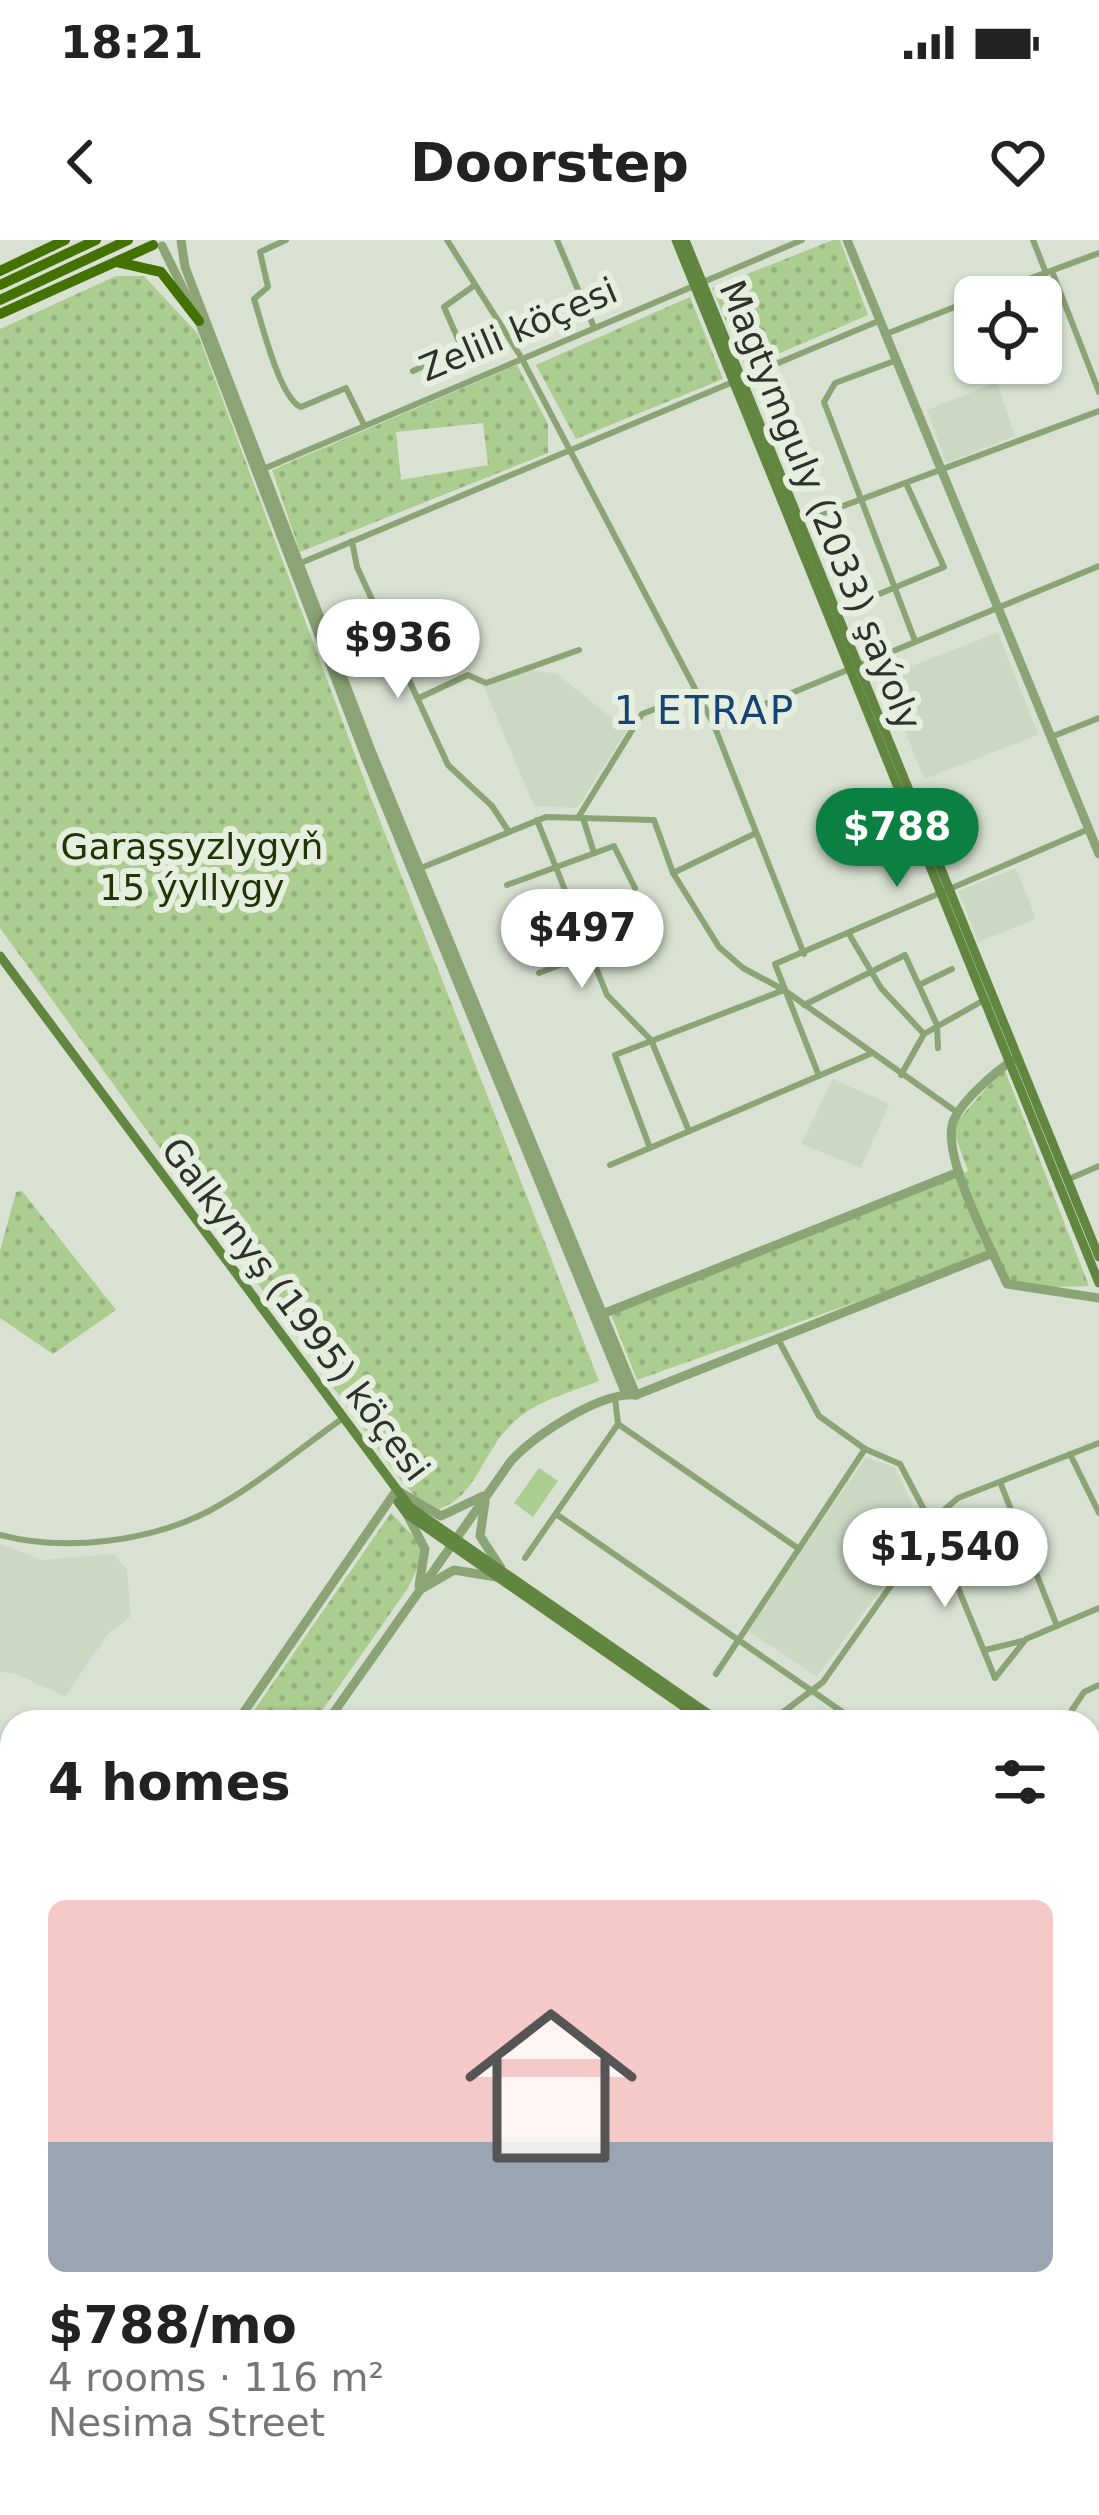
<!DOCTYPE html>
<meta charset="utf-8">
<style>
body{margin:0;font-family:"DejaVu Sans",sans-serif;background:#f2f2f2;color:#222;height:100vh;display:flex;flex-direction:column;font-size:45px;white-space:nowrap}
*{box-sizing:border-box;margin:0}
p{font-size:39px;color:#767676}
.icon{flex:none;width:66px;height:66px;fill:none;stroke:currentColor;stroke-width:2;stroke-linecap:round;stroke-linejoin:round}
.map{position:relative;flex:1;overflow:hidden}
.side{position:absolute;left:0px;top:1470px;width:1101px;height:807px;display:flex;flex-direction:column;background:#fff;border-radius:36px 36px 0 0;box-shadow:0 3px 9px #0004}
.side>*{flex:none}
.tools{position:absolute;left:954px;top:36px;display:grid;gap:24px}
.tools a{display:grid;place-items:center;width:108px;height:108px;border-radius:18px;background:#fff;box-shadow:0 3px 9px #0004;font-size:60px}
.price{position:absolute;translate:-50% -102px;padding:0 27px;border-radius:42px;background:#fff;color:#222;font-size:39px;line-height:78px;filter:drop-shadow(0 3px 6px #0008)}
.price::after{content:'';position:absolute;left:50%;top:72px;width:36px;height:27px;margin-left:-18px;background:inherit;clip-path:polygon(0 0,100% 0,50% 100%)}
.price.on{background:#0b8043;color:#fff}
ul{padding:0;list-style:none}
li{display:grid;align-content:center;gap:24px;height:636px;padding:0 48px}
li+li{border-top:3px solid #e0e0e0}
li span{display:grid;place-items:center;height:372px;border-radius:18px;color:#555}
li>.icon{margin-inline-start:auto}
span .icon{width:216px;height:216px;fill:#fffc;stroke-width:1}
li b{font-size:51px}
h2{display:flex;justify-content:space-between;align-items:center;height:144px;padding:0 48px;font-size:51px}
.status{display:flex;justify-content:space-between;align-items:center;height:84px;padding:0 60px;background:#fff;direction:ltr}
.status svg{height:33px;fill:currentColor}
header{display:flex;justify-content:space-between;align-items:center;height:156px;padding:0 48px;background:#fff;font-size:54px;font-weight:600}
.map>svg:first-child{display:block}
.built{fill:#ccd9c2}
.park{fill:url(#park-dots);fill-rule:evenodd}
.garden{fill:#abcd8f}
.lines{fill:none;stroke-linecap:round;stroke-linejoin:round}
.minor{stroke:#8aa475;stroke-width:6}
.tertiary{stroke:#8aa475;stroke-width:9}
.secondary{stroke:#61863f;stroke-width:9}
.primary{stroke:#437102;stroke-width:10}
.labels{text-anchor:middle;stroke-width:12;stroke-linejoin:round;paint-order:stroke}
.street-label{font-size:36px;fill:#2f322c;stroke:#e6efdf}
.park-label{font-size:36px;fill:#1f3604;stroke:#e6efdf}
.neighbourhood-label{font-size:39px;letter-spacing:3px;fill:#144376;stroke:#e6efdf}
</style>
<div class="status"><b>18:21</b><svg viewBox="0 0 49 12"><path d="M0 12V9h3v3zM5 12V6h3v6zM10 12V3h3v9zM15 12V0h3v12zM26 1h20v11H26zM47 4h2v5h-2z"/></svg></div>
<header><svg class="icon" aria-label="back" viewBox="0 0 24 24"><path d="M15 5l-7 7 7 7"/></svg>Doorstep<svg class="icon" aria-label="heart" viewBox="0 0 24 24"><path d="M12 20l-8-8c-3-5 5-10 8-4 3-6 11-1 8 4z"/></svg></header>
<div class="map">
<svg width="1099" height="2275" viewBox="0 0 1099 2275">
<defs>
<pattern id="park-dots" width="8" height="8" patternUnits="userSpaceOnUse" patternTransform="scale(3)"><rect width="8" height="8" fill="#abcd8f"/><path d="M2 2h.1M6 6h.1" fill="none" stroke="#93b07c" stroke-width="1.8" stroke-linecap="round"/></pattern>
</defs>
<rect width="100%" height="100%" fill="#d9e2d2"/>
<g class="built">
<path d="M997,142L1015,196L946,223L927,170Z"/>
<path d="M998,392L1038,495L924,539L884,437Z"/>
<path d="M531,430L557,434L627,490L577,568L534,566L484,447Z"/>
<path d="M1016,628L1036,679L978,702L958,651Z"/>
<path d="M833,839L889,864L861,928L801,904Z"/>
<path d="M866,1217L896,1228L924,1290L817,1437L748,1391Z"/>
<path d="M0,1304L43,1320L114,1314L127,1330L131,1376L108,1394L65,1457L17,1434L0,1432Z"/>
<path d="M1089,1966L1099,1973V2116L1089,2109Z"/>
<path d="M214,2265H297L312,2275H207Z"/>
</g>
<g class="park">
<path d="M833,0H840L868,75L746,128L712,48Z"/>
<path d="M116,36H144L198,94L373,563L599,1141C566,1154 530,1162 506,1190C482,1216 475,1257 439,1269L415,1256L399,1238L0,688V89Z"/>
<path d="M690,57L723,139L576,199L536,125Z"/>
<path d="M517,125L548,184V213L300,312L272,230ZM483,183L488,225L401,240L396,192Z"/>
<path d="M1004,828L1089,1046L1014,1048L993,1013L637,1140L610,1072L968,931L952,887Z"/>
<path d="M22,951L116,1070L53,1114L0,1078V1011L16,952Z"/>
<path d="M391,1273L417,1300L423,1316L408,1348L314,1482H246Z"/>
<path d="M11,1824L12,1905L0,1925V1834Z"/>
</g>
<path class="garden" d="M539,1228L558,1241L533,1277L514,1263Z"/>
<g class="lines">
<g class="minor">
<path d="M286,0L260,12L268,47L254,59C262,84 280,159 301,167L346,148L364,185"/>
<path d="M447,0L521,117L714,485L804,714"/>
<path d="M557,0L593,85"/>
<path d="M1033,0L1046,33"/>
<path d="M1052,31L1099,152"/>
<path d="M980,57L1099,13"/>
<path d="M886,94L975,59"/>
<path d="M897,120L835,143L824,162L915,401"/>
<path d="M413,131L462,108L444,67L475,45"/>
<path d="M261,230L802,0"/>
<path d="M800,282L1099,171"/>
<path d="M352,301L357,327L448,525L492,566L509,592"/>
<path d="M296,325L881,80"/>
<path d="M836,372L944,327L906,243"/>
<path d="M421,457L468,435L486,443L579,410"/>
<path d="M714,485L1099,326"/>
<path d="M1051,497L1099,478"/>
<path d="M578,578L642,474L697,453"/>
<path d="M583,578L594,613"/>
<path d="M537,580L607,755L651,800L689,891"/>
<path d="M416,630L546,577L654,580L673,633L754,594"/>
<path d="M673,633L719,707L743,728L784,750L958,873"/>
<path d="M507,645L614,606L635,648"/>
<path d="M521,685L571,667"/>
<path d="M849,694L881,748L924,794L984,760"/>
<path d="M539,733L590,713"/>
<path d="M921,744L952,729"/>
<path d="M804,765L905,715L937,785L938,808"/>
<path d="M901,835L924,794"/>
<path d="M819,836L775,724L1089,589"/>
<path d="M650,908L615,815L784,750"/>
<path d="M610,925L870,814"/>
<path d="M1069,939L1099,926"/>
<path d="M778,1099L819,1176L865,1209L900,1224L933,1287L995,1438"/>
<path d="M618,1184L799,1309"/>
<path d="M1070,1214L1099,1273"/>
<path d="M1000,1242L1057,1386"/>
<path d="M556,1274L857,1482"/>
<path d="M0,1295C64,1312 149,1302 209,1271C254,1247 297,1211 339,1181"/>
<path d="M525,1318L618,1184L615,1158"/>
<path d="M985,1410L1022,1401"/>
<path d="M716,1434L865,1209"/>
<path d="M995,1438L1026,1399L1099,1368"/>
<path d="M770,1482L823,1442L944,1270L958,1258L1099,1203"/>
<path d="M1064,1482L1084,1452L1099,1445"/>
<path d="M1089,1588L1099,1586"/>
<path d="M1089,1718L1099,1715"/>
<path d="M1089,1736L1099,1743"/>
<path d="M1089,1960L1099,1967"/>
<path d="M0,1961L12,1970"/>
<path d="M0,2078L12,2085"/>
<path d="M1089,2122L1099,2129"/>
<path d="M0,2139L12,2122"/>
<path d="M303,2265L318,2275"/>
<path d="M437,2265L451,2275"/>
<path d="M498,2265L512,2275"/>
<path d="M90,2275L97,2265"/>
<path d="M325,2275L331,2265"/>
<path d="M350,2275L357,2265"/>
<path d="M375,2275L382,2265"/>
</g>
<g class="tertiary">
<path d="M181,0L185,27L372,513L636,1155"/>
<path d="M847,0L1099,614"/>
<path d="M162,6L199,81L365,516L626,1154"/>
<path d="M1013,820C995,832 961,861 953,882C941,916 992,1010 1007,1044L1099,1058"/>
<path d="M600,1075L959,932"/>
<path d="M398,1251L441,1276L483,1256"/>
<path d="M485,1262L480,1296L501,1328"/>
<path d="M407,1274L425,1309L419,1346"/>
<path d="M423,1348L454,1330L496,1337"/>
<path d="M237,1482L396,1251"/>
<path d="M327,1482L511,1221C535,1195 600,1152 636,1155L993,1013"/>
<path d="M0,1824L12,1807"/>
<path d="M0,1951L12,1934"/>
</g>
<g class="secondary">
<path d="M676,0L1099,1043"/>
<path d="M685,0L1099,1017"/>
<path d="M0,716L410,1267L720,1482"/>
<path d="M398,1262L407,1274L706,1482"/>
<path d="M1089,1637L1099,1633"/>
<path d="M1089,1647L1099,1643"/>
</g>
<g class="primary">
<path d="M117,22L161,32L199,81"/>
<path d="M0,31L65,0"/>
<path d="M0,45L96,0"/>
<path d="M0,60L128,0"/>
<path d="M0,74L153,5"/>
<path d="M0,1784L12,1793"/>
<path d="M0,1798L12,1806"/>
<path d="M670,2265L685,2275"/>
<path d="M695,2265L709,2275"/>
</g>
</g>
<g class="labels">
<g class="street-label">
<text transform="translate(518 89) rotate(-23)" y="13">Zelili köçesi</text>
<text transform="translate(821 265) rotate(68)" y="13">Magtymguly (2033) şaýoly</text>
<text transform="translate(296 1069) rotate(53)" y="13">Galkynyş (1995) köçesi</text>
</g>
<g class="park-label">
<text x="192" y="619">Garaşsyzlygyň<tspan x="192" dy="41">15 ýyllygy</tspan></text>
</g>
<g class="neighbourhood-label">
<text x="705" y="484">1 ETRAP</text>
</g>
</g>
</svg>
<div class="tools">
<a><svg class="icon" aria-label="locate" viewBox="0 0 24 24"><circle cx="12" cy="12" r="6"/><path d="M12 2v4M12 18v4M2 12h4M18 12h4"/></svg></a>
</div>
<b class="price" style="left:398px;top:461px">$936</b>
<b class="price on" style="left:897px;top:650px">$788</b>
<b class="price" style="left:582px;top:751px">$497</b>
<b class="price" style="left:945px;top:1370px">$1,540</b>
<section class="side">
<h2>4 homes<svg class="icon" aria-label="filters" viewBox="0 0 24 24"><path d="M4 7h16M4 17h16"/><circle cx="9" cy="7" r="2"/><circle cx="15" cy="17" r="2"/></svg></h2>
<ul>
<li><span style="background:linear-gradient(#f6c9c9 65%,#9aa5b1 0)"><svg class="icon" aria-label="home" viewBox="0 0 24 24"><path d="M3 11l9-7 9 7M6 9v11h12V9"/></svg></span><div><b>$788/mo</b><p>4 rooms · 116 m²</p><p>Nesima Street</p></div></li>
</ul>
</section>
</div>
